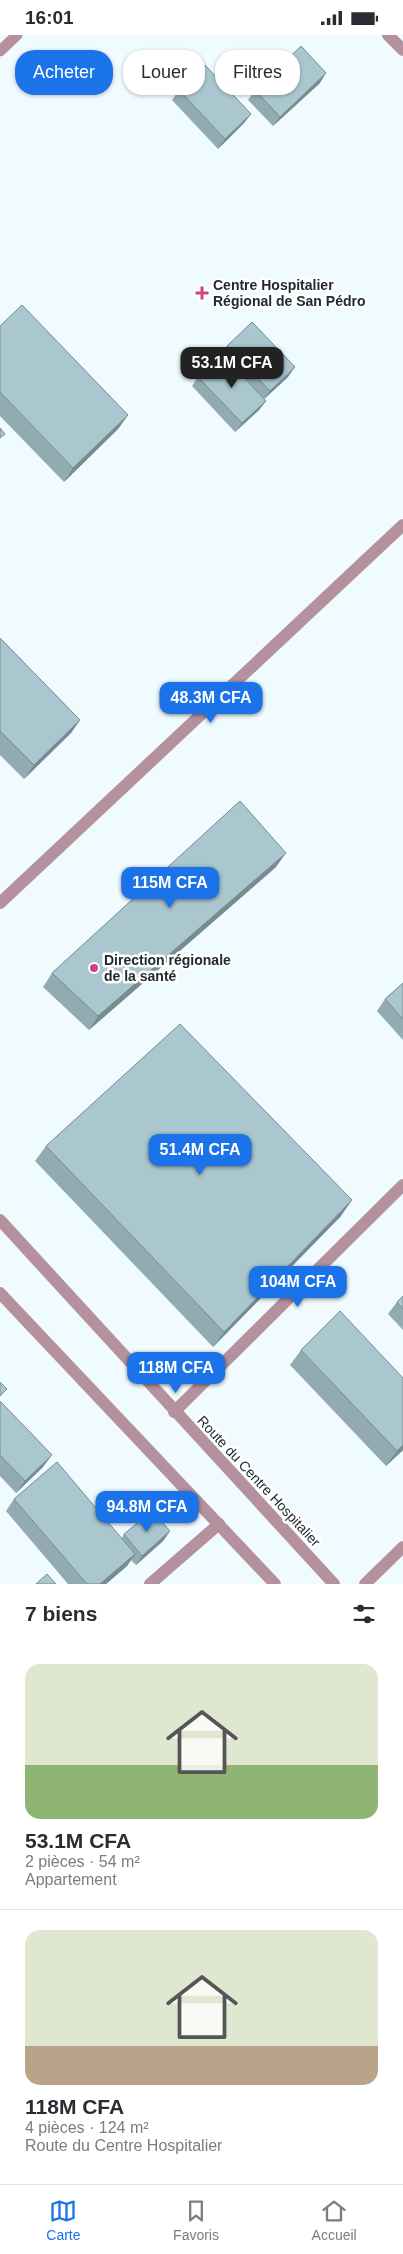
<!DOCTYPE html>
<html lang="fr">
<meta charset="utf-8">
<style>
body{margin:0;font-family:Helvetica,sans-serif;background:#f2f2f3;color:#2b2b33;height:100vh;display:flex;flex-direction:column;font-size:19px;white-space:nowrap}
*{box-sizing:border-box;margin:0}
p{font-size:16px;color:#7c7c81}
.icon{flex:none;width:28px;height:28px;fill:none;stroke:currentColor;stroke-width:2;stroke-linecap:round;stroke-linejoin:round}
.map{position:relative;height:1549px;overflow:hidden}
.side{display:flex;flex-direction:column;background:#fff;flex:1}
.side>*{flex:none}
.hud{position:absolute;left:15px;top:15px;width:374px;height:45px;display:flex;gap:10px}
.price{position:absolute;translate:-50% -42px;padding:0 11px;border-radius:10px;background:#1a73e8;color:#fff;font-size:16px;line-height:32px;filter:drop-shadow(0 1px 2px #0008)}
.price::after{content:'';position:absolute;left:50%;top:30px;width:15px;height:11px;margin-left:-8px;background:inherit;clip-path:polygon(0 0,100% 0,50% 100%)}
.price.active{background:#222;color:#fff}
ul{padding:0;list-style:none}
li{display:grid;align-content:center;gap:10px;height:265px;padding:0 25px}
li+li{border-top:1px solid #e1e1e2}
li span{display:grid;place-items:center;height:155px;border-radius:15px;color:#555}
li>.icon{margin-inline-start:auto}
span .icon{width:90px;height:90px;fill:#fffc;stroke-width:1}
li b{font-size:21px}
h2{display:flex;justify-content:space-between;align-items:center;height:60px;padding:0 25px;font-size:21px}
.pill{padding:0 18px;border-radius:20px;background:#fff;box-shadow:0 1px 4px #0004;font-size:18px;line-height:45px}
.pill.active{background:#1a73e8;color:#fff}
.status{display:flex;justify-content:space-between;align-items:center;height:35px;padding:0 25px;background:#fff;direction:ltr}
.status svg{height:14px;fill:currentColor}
.tab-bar{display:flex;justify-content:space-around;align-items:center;height:70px;border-top:1px solid #e1e1e2;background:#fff;font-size:14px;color:#7c7c81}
.tab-bar a{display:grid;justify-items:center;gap:2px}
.tab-bar .active{color:#1a73e8}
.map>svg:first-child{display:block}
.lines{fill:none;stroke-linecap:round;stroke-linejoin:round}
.service{stroke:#b4919d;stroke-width:11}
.minor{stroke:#b4919d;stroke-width:12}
.tertiary{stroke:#b4919d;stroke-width:12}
.wall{fill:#92abb2}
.shaded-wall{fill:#778b91}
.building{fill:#aac7cf;stroke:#778b91}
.poi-dot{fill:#cc4583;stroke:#fff;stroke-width:2}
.labels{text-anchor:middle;stroke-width:5;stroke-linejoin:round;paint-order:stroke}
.poi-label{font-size:14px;font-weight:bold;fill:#202b2e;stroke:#fff;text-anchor:start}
.street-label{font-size:14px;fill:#202b2e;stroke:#fff}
</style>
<div class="status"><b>16:01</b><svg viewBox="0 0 49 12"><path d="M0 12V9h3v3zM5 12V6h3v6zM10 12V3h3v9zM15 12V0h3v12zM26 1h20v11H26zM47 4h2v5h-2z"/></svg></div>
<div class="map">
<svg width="403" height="1549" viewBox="0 0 403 1549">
<rect width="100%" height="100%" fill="#f0fbff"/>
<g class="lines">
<path class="service" d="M0,16L17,0"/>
<g class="minor">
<path d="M388,0L403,15"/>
<path d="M0,868L403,490"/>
<path d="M174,1377L403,1150"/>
<path d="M150,1549L219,1489"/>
<path d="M365,1549L403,1512"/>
</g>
<g class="tertiary">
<path d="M0,1185L334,1549"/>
<path d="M0,1258L275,1549"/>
</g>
</g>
<g class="wall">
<path d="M320,48L273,91L248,65L255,55Z"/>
<path d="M179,55L251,79L244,88L218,114L172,65Z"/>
<path d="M0,291L128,380L118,394L64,447L0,381Z"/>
<path d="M227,311L288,342L264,364L266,366L259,375L235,397L192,351L198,342L221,320H220Z"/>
<path d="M0,603L80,685L71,698L24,744L0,720Z"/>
<path d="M276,832L89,995L43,952L52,938Z"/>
<path d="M403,948V1005L377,976L385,964Z"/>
<path d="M46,1111L341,1181L213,1312L35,1126Z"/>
<path d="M403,1261V1295L388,1279L397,1267Z"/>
<path d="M301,1315L403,1415L386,1431L290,1330Z"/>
<path d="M0,1366L43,1432L16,1458L0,1441Z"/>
<path d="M14,1464L122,1503L124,1499L170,1496L163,1506L136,1530L131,1525L127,1531L106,1549H68L6,1476Z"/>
</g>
<g class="shaded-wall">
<path d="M326,38L320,48L273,91L280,82Z"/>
<path d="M251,79L244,88L218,114L225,104Z"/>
<path d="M295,332L288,342L263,365L270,356Z"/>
<path d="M266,366L259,375L235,397L242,388Z"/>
<path d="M128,380L118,394L64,447L73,433Z"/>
<path d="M80,685L71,698L24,744L34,730Z"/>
<path d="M286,818L276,832L89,995L98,981Z"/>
<path d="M352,1165L341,1181L213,1312L224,1297Z"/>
<path d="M403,1410V1415L386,1431L397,1416Z"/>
<path d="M52,1420L43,1432L16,1458L25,1446Z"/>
<path d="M170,1496L163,1506L136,1530L142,1521Z"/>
<path d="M135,1519L127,1531L106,1549H100Z"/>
</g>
<g class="building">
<path d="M301,11L326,38L280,82L255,55Z"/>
<path d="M205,30L251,79L225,104L179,55Z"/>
<path d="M22,270L128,380L73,433L0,357V291Z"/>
<path d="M252,287L295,332L270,356L227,311Z"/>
<path d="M222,319L266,366L242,388L198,342Z"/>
<path d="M0,393L5,399L0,403Z"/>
<path d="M0,603L80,685L34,730L0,696Z"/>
<path d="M240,766L286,818L98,981L52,938Z"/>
<path d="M403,948V984L385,964Z"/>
<path d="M180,989L352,1165L224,1297L46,1111Z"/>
<path d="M403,1261V1274L397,1267Z"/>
<path d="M340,1276L403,1343V1410L397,1416L301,1315Z"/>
<path d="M0,1347L7,1354L0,1361Z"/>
<path d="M0,1366L52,1420L25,1446L0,1420Z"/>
<path d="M57,1427L135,1519L100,1549H87L14,1464Z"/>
<path d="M152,1476L170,1496L142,1521L124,1499Z"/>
<path d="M47,1539L56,1549H36Z"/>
</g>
<g class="poi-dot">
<path d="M199.5 250.5h5v5h5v5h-5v5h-5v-5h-5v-5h5z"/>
<circle cx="94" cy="933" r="5"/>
</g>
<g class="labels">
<g class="poi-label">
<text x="213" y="255">Centre Hospitalier<tspan x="213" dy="16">Régional de San Pédro</tspan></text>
<text x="104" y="930">Direction régionale<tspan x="104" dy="16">de la santé</tspan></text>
</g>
<g class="street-label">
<text transform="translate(259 1446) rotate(47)" y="5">Route du Centre Hospitalier</text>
</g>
</g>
</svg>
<b class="price active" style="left:232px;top:354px">53.1M CFA</b>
<b class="price" style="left:211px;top:689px">48.3M CFA</b>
<b class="price" style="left:170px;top:874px">115M CFA</b>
<b class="price" style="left:200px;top:1141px">51.4M CFA</b>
<b class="price" style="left:298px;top:1273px">104M CFA</b>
<b class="price" style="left:176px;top:1359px">118M CFA</b>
<b class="price" style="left:147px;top:1498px">94.8M CFA</b>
<div class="hud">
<a class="pill active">Acheter</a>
<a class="pill">Louer</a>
<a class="pill">Filtres</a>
</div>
</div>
<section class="side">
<h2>7 biens<svg class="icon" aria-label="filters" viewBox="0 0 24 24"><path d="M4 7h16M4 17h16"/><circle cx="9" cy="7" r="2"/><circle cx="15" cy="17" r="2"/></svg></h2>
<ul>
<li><span style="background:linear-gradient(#dfe7d0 65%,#8fb573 0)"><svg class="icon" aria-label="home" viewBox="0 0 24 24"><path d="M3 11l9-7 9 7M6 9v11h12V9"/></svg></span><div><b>53.1M CFA</b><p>2 pièces · 54 m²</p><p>Appartement</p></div></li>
<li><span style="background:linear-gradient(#dfe7d0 75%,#b9a48a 0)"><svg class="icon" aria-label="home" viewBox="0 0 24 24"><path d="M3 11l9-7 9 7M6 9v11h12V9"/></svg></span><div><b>118M CFA</b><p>4 pièces · 124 m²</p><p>Route du Centre Hospitalier</p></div></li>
</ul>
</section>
<nav class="tab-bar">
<a class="active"><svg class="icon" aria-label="map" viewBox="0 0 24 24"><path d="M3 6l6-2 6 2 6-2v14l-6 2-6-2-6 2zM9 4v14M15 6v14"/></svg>Carte</a>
<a><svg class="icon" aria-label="saved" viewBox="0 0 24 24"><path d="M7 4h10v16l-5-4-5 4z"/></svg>Favoris</a>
<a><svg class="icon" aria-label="home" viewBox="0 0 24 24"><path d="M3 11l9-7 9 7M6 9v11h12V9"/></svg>Accueil</a>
</nav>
